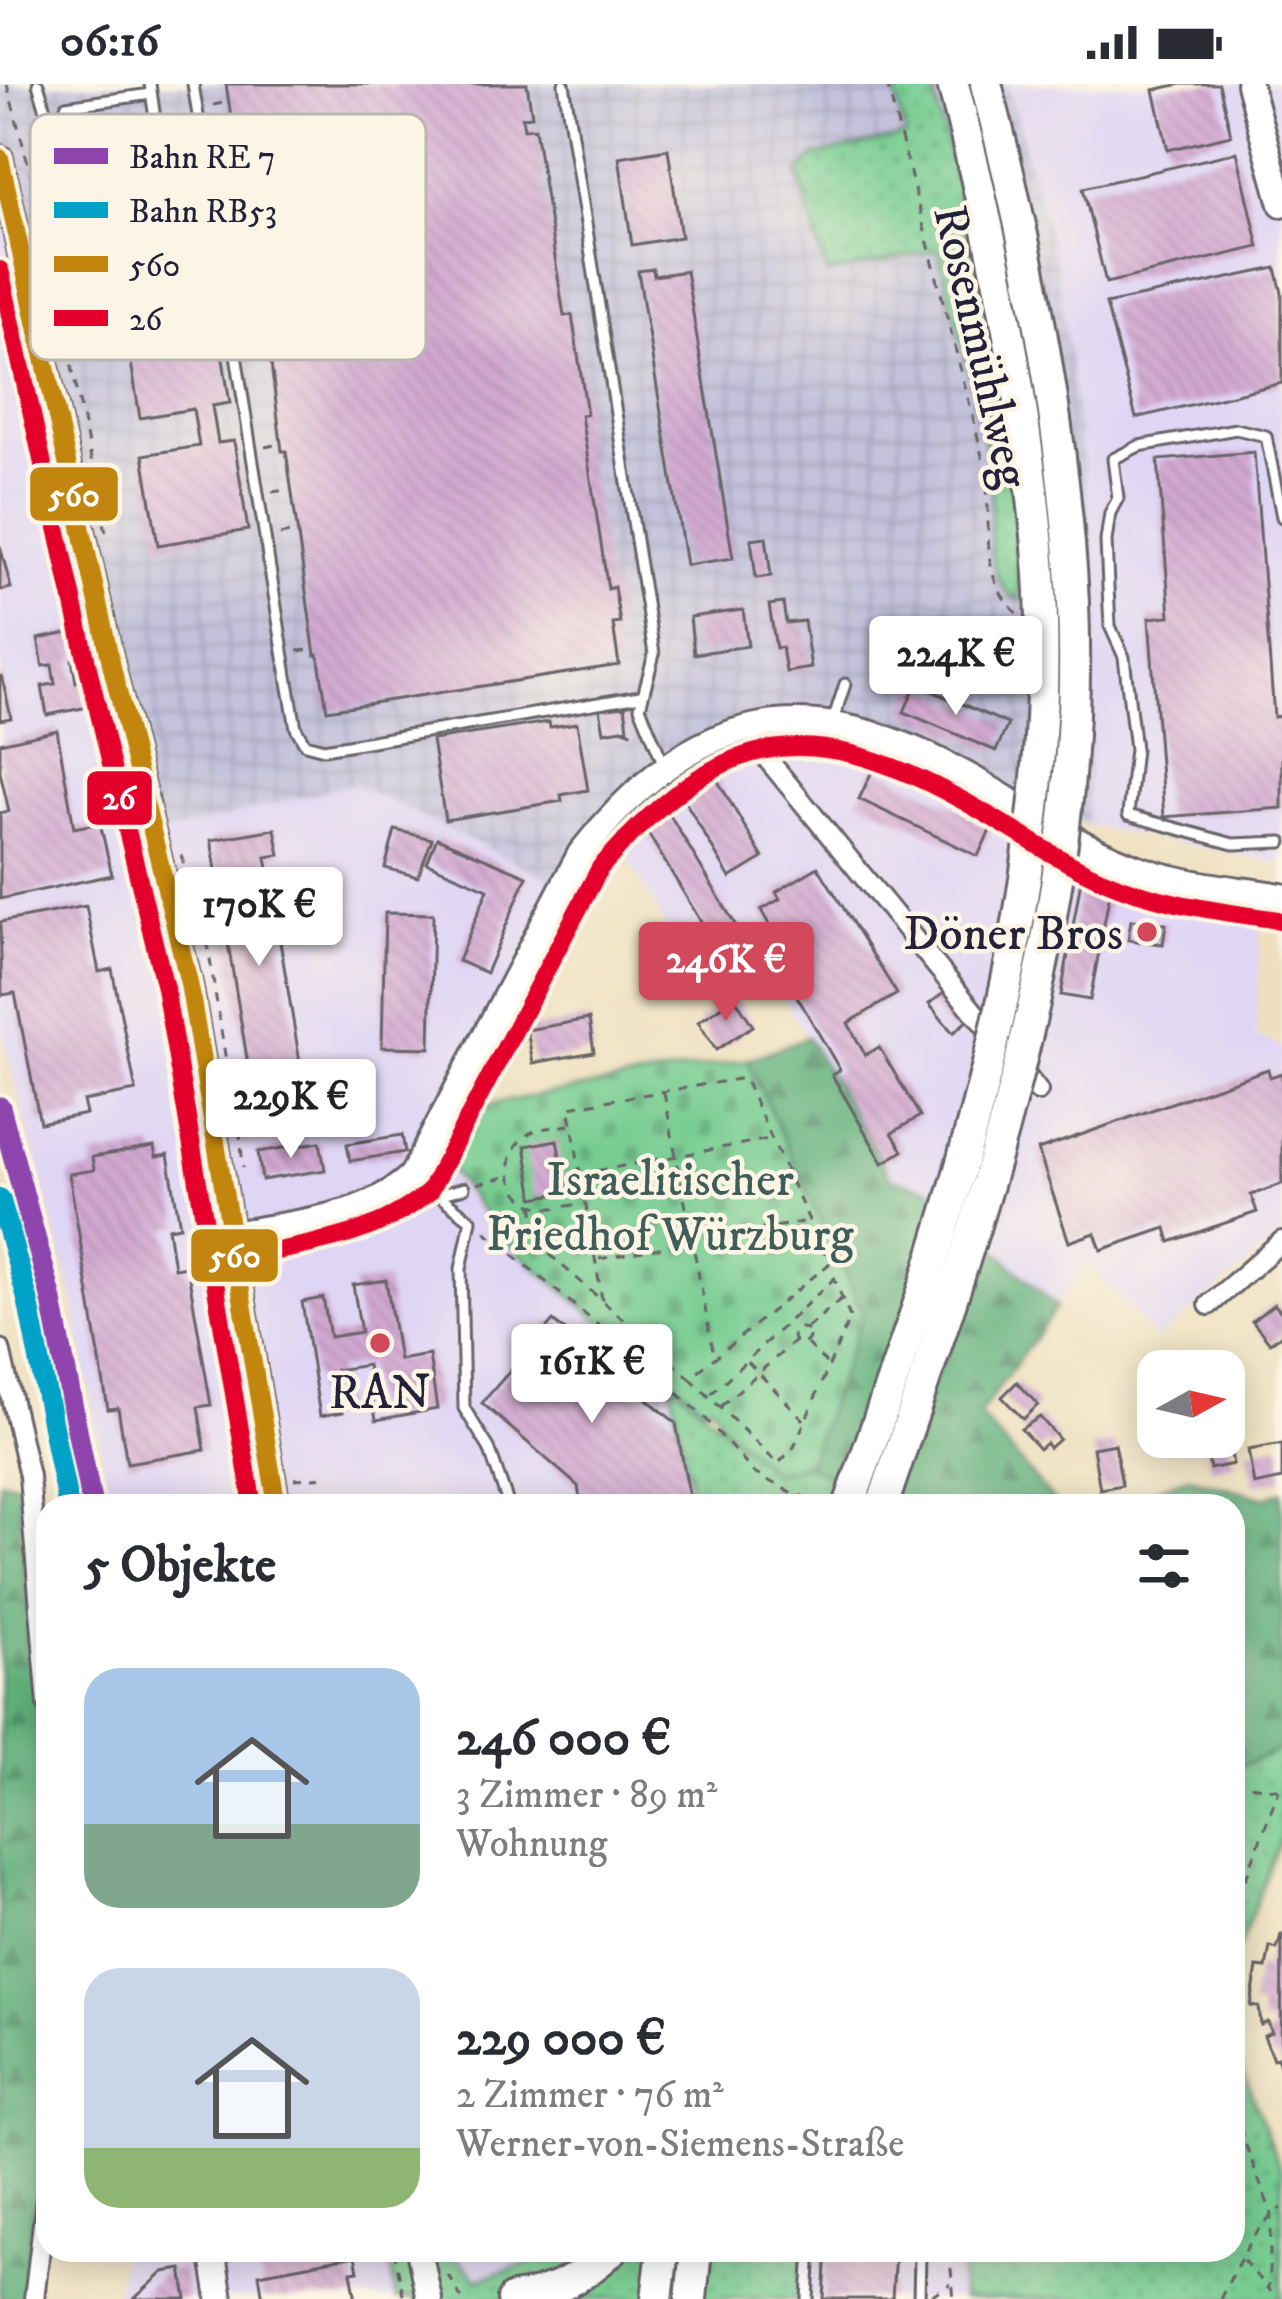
<!DOCTYPE html>
<html lang="de">
<meta charset="utf-8">
<style>
body{margin:0;font-family:"IM FELL DW Pica",serif;background:#f7f7f7;color:#2b2b33;height:100vh;display:flex;flex-direction:column;font-size:45px;white-space:nowrap}
*{box-sizing:border-box;margin:0}
p{font-size:39px;color:#7c7c81}
.icon{flex:none;width:66px;height:66px;fill:none;stroke:currentColor;stroke-width:2;stroke-linecap:round;stroke-linejoin:round}
.map{position:relative;flex:1;overflow:hidden}
.drawer{position:absolute;left:36px;top:1410px;width:1209px;height:768px;display:flex;flex-direction:column;background:#fff;border-radius:36px;box-shadow:0 6px 30px #0003}
.drawer>*{flex:none}
.needle{width:78px;rotate:82deg}
.buttons{position:absolute;left:1137px;top:1266px;display:grid;gap:24px}
.buttons a{display:grid;place-items:center;width:108px;height:108px;border-radius:24px;background:#fff;box-shadow:0 6px 30px #0003;font-size:60px}
.price{position:absolute;translate:-50% -102px;padding:0 27px;border-radius:12px;background:#fff;color:#222;font-size:39px;line-height:78px;filter:drop-shadow(0 3px 6px #0008)}
.price::after{content:'';position:absolute;left:50%;top:72px;width:36px;height:27px;margin-left:-18px;background:inherit;clip-path:polygon(0 0,100% 0,50% 100%)}
.price.current{background:#d1495b;color:#fff}
ul{padding:0;list-style:none}
li{display:flex;align-items:center;gap:36px;height:300px;padding:0 48px}
li span{display:grid;place-items:center;flex:none;width:336px;height:240px;border-radius:36px;color:#555}
li>.icon{margin-inline-start:auto}
span .icon{width:144px;height:144px;fill:#fffc;stroke-width:1}
li b{font-size:51px}
h2{display:flex;justify-content:space-between;align-items:center;height:144px;padding:0 48px;font-size:51px}
.status{display:flex;justify-content:space-between;align-items:center;height:84px;padding:0 60px;background:#fff;direction:ltr}
.status svg{height:33px;fill:currentColor}
.map>svg:first-child{display:block}
.built{fill:#dfd5f5}
.industrial{fill:url(#industrial-grid)}
.grass{fill:url(#grass-dots);stroke:#4c7766;stroke-width:3}
.forest{fill:url(#forest-firs);stroke:#41695b;stroke-width:3}
.cemetery{fill:url(#cemetery-stones);stroke:#4c7766;stroke-width:3}
.building{fill:url(#building-back-hatch)}
.lines{fill:none;stroke-linecap:round;stroke-linejoin:round}
.service-casing{stroke:#696469;stroke-width:15}
.minor-casing{stroke:#696469;stroke-width:24}
.tertiary-casing{stroke:#696469;stroke-width:30}
.trunk-casing{stroke:#696469;stroke-width:36}
.path{stroke:#696469;stroke-width:3;stroke-dasharray:9 9;stroke-linecap:butt}
.service{stroke:#fff;stroke-width:9}
.minor{stroke:#fff;stroke-width:18}
.tertiary{stroke:#fff;stroke-width:24}
.trunk{stroke:#fff;stroke-width:30}
.trunk-bridge-casing{stroke:#696469;stroke-width:36;stroke-linecap:butt}
.trunk-bridge{stroke:#fff;stroke-width:30}
.bus-1-casing{stroke:#fcf5e5;stroke-width:27}
.bus-2-casing{stroke:#fcf5e5;stroke-width:27}
.bus-1{stroke:#c2850f;stroke-width:18}
.bus-2{stroke:#e4002b;stroke-width:18}
.rail-1-casing{stroke:#fcf5e5;stroke-width:30}
.rail-2-casing{stroke:#fcf5e5;stroke-width:30}
.rail-1{stroke:#8e44ad;stroke-width:21}
.rail-2{stroke:#02a2c7;stroke-width:21}
.poi-dot{fill:#d1495b;stroke:#fcf5e5;stroke-width:4.5}
.labels{text-anchor:middle;stroke-width:9;stroke-linejoin:round;paint-order:stroke}
.street-label{font-size:48px;fill:#22223b;stroke:#fcf5e5}
.poi-label{font-size:48px;fill:#22223b;stroke:#fcf5e5;text-anchor:end}
.park-label{font-size:48px;fill:#3f5e59;stroke:#fcf5e5}
.key{fill:#fcf5e5;stroke:#bbb6b2;stroke-width:3}
.key-label{font-size:33px;fill:#22223b}
.line-badge{stroke:#fcf5e5;stroke-width:4.5}
.badge-label{font-size:33px;text-anchor:middle;font-weight:bold;fill:#fff}
</style>
<div class="status"><b>06:16</b><svg viewBox="0 0 49 12"><path d="M0 12V9h3v3zM5 12V6h3v6zM10 12V3h3v9zM15 12V0h3v12zM26 1h20v11H26zM47 4h2v5h-2z"/></svg></div>
<div class="map">
<svg width="1282" height="2215" viewBox="0 0 1282 2215">
<defs>
<pattern id="industrial-grid" width="8" height="8" patternUnits="userSpaceOnUse" patternTransform="scale(3)"><rect width="8" height="8" fill="#c3c1db"/><path d="M0 4h8M4 0v8" fill="none" stroke="#a7a6bd"/></pattern>
<pattern id="grass-dots" width="8" height="8" patternUnits="userSpaceOnUse" patternTransform="scale(3)"><rect width="8" height="8" fill="#76cc91"/><path d="M2 2h.1M6 6h.1" fill="none" stroke="#66af7e" stroke-width="1.8" stroke-linecap="round"/></pattern>
<pattern id="forest-firs" width="22" height="20" patternUnits="userSpaceOnUse" patternTransform="scale(3)"><rect width="22" height="20" fill="#60b07b"/><path d="M5 1l3.5 6h-7zM16 11l3.5 6h-7z" fill="#4f8f66"/></pattern>
<pattern id="cemetery-stones" width="16" height="16" patternUnits="userSpaceOnUse" patternTransform="scale(3)"><rect width="16" height="16" fill="#76cc91"/><path d="M2 7V4a2 2 0 0 1 4 0v3zM10 15v-3a2 2 0 0 1 4 0v3z" fill="#66af7e"/></pattern>
<pattern id="building-back-hatch" width="6" height="6" patternUnits="userSpaceOnUse" patternTransform="scale(3)"><rect width="6" height="6" fill="#d2a8d1"/><path d="M-1 5l2 2M0 0l6 6M5-1l2 2" fill="none" stroke="#b490b4"/></pattern>
</defs>
<rect width="100%" height="100%" fill="#fcf5e5"/>
<filter id="ink" filterUnits="userSpaceOnUse"><feTurbulence type="fractalNoise" baseFrequency=".00833" numOctaves="2"/><feDisplacementMap in="SourceGraphic" scale="24" xChannelSelector="R" yChannelSelector="G"/><feConvolveMatrix kernelMatrix="1 2 1 2 8 2 1 2 1" color-interpolation-filters="sRGB"/></filter>
<filter id="wash" filterUnits="userSpaceOnUse"><feTurbulence type="fractalNoise" baseFrequency=".004" numOctaves="4" result="noise"/><feDisplacementMap in="SourceGraphic" scale="48" xChannelSelector="R" yChannelSelector="G"/><feGaussianBlur stdDeviation="2.7" result="paint"/><feColorMatrix in="noise" values="0 0 0 0 0 0 0 0 0 0 0 0 0 0 0 0 0 1.4 0 .05"/><feComposite in="paint" operator="in"/></filter>
<g filter="url(#wash)">
<rect width="100%" height="100%" fill="#eee0bf"/>
<g class="built">
<path d="M1008,0H1282V779L1087,741L1093,458L1057,183Z"/>
<path d="M0,55L23,144L154,752L353,699L552,796L445,1082L476,1124L670,1296L694,1422H111L72,1208L0,942Z"/>
<path d="M799,648L865,663L921,683L1138,796L1261,821L1256,953L1282,963V1151L1157,1256L1086,1177L1057,1223L931,1105L890,1094L762,877L704,911L615,750L653,707L684,682L718,667Z"/>
<path d="M121,2166H388L396,2215H115Z"/>
<path d="M448,2166H569L478,2195Z"/>
<path d="M808,2166H976L973,2170L960,2168L961,2215H802Z"/>
</g>
<path class="industrial" d="M0,0H1007L1057,183L1093,458L1087,741L975,712L921,683L865,663L799,648L718,667L684,682L653,707L615,750L552,796L353,699L153,752L23,144L0,55Z"/>
<g class="grass">
<path d="M893,0H932L987,221L1007,340L1020,517C1002,510 995,491 992,472C988,447 994,421 990,396C980,319 957,242 938,166L827,190L799,90L815,72L906,52Z"/>
<path d="M670,1296L773,1388L807,1381L896,1422H694Z"/>
<path d="M1282,1665V1752L1233,1878V1686Z"/>
<path d="M1233,1962L1282,2089V2215H961L960,2167L1233,2166Z"/>
<path d="M388,2166H448L479,2195L569,2166H808L802,2215H396Z"/>
</g>
<g class="forest">
<path d="M807,953L890,1094L931,1105L1057,1223L979,1331L1058,1422H896L807,1381L863,1229L747,976Z"/>
<path d="M1189,1393L1266,1414L1282,1407V1665L1233,1685V1422H1108Z"/>
<path d="M0,1396L16,1398L18,1410C27,1516 41,1623 46,1730C53,1893 45,2054 23,2215H0Z"/>
</g>
<path class="cemetery" d="M747,976L863,1229L807,1381L773,1388L717,1336L720,1332L710,1320L704,1323L517,1168L498,1149L447,1081L477,1022Z"/>
<g id="blocks">
<g class="building">
<path d="M226,0H527L532,32L522,33L524,45L535,44L564,232L572,231L587,330L581,331L608,505L614,503L620,539L613,540L619,581L327,626L318,570L315,571L286,367H282L267,248L263,249L260,236L250,154H246L245,143L248,142Z"/>
<path d="M1181,0H1219L1231,51L1168,66L1154,6Z"/>
<path d="M668,65L681,153L632,161L619,73Z"/>
<path d="M1237,68L1259,163L1106,199L1083,104Z"/>
<path d="M185,170L194,230L215,226L230,319L212,322L218,359L234,357L248,446L158,461L143,371L199,362L193,325L140,334L125,241L183,231L180,213L168,224L154,220L151,174Z"/>
<path d="M1276,184L1282,209V299L1136,334L1106,220Z"/>
<path d="M653,185L654,192L686,187L733,474L686,481L638,187Z"/>
<path d="M1254,368L1274,633L1282,632V724L1164,733L1149,534L1170,532L1158,376Z"/>
<path d="M766,453L771,492L756,494L751,455Z"/>
<path d="M0,462L11,504L0,506Z"/>
<path d="M783,519L786,539L804,537L811,584L786,588L782,563L776,564L769,521Z"/>
<path d="M743,526L748,562L694,570L690,533Z"/>
<path d="M74,548L79,575L72,576L76,598L83,597L88,623L47,631L42,602L55,600L52,581L43,582L38,555Z"/>
<path d="M2,592L11,634L0,636V593Z"/>
<path d="M916,600L1008,640L996,667L904,628Z"/>
<path d="M625,622L628,644L604,648L600,625Z"/>
<path d="M549,638L550,643L577,639L588,706L561,711L562,717L445,736L432,656Z"/>
<path d="M57,646L74,744L100,739L112,791L0,815V729L9,727L0,688V659Z"/>
<path d="M874,683L993,740L978,772L859,715Z"/>
<path d="M712,687L763,774L730,794L679,707Z"/>
<path d="M664,721L739,847L715,861L640,736Z"/>
<path d="M275,745L280,771L266,773L307,1021L256,1029L211,756Z"/>
<path d="M395,746L432,755L418,793L385,784Z"/>
<path d="M437,754L527,792L486,889L458,877L488,805L427,779Z"/>
<path d="M818,783L897,910L848,939L865,971L879,963L920,1032L892,1049L903,1067L883,1079L832,991L840,986L777,878L787,872L761,826L780,815L776,808Z"/>
<path d="M1081,796L1111,802L1090,916L1061,911Z"/>
<path d="M86,822L99,888L112,885L136,1007L83,1017L86,1030L40,1039L15,909L2,911L0,838Z"/>
<path d="M385,829L433,830L430,964L382,963Z"/>
<path d="M1131,836L1166,840L1163,860L1128,856Z"/>
<path d="M946,907L969,935L953,949L929,920Z"/>
<path d="M735,914L753,942L716,966L698,938Z"/>
<path d="M589,935L594,968L533,979L527,946Z"/>
<path d="M1268,985L1270,993L1282,989V1100L1251,1111L1257,1128L1170,1158L1166,1144L1101,1166L1095,1149L1069,1158L1038,1066Z"/>
<path d="M402,1051L405,1068L350,1077L347,1060Z"/>
<path d="M557,1056L567,1108L534,1114L525,1062Z"/>
<path d="M320,1058L325,1086L262,1096L258,1068Z"/>
<path d="M154,1063L156,1073L168,1071L180,1142L168,1144L174,1184L187,1182L211,1321L198,1323L205,1366L127,1379L118,1324L108,1325L69,1090L94,1086L92,1073Z"/>
<path d="M386,1196L399,1276L429,1271L437,1325L376,1336L367,1281L336,1286L343,1328L320,1332L302,1218L323,1214L330,1253L361,1248L353,1201Z"/>
<path d="M1274,1220L1282,1229V1250L1270,1259L1252,1237Z"/>
<path d="M553,1237L676,1339L691,1422H581L578,1402L482,1319Z"/>
<path d="M1017,1298L1038,1321L1023,1335L1002,1313Z"/>
<path d="M1040,1333L1059,1355L1049,1364L1046,1359L1039,1365L1021,1345Z"/>
<path d="M1204,1353H1228L1233,1380L1210,1385Z"/>
<path d="M1115,1360L1122,1401L1100,1405L1093,1364Z"/>
<path d="M1282,1360V1395L1254,1401L1248,1366Z"/>
<path d="M1281,1851H1282L1281,1984L1277,1973L1273,1975L1264,1952L1272,1949L1268,1938L1261,1941L1259,1923L1251,1922L1257,1883L1266,1884L1270,1863L1277,1865Z"/>
<path d="M827,2166H895L892,2215H824Z"/>
<path d="M355,2172L358,2187L351,2188L356,2215H263L259,2190Z"/>
<path d="M182,2185L187,2215H134L164,2188Z"/>
</g>
</g>
</g>
<g filter="url(#ink)">
<use href="#blocks" fill-opacity="0" stroke="#696469" stroke-width="3"/>
<g class="lines">
<g class="service-casing">
<g id="service">
<path d="M38,0L45,23"/>
<path d="M150,0L171,145L177,151L216,145"/>
<path d="M193,0L287,592L296,644L305,660L324,665L640,612"/>
<path d="M564,0L654,570L640,623L664,681"/>
<path d="M66,22L151,10"/>
<path d="M1282,433L1266,352L1236,345L1139,362L1113,375L1118,414L1110,429L1106,457L1108,503L1110,542L1124,573L1135,665L1128,731L1233,760L1282,758"/>
<path d="M832,640L845,600"/>
<path d="M412,1091L471,1136L461,1185L464,1324L489,1364L509,1422"/>
<path d="M442,1110L464,1104"/>
<path d="M808,2215L810,2181"/>
<path d="M919,2215L920,2172"/>
</g>
</g>
<g class="minor-casing">
<g id="minor">
<path d="M752,643L769,677L996,955"/>
<path d="M1018,981L1038,1007"/>
<path d="M1209,1221L1282,1157"/>
<path d="M0,1265L29,1392L48,1621"/>
<path d="M34,2215L48,2097"/>
</g>
</g>
<g class="tertiary-casing">
<g id="tertiary">
<path d="M1249,0L1282,120"/>
<path d="M0,74L112,583L189,899L277,1422"/>
<path d="M230,1151C289,1138 366,1136 412,1091L580,770C695,623 807,601 970,693C1022,723 1073,759 1130,781C1178,800 1231,804 1282,812"/>
<path d="M212,2166L220,2215"/>
<path d="M419,2166L429,2215"/>
</g>
</g>
<g class="trunk-casing">
<g id="trunk">
<path d="M953,0C993,153 1024,305 1038,463"/>
<path d="M986,0C1026,152 1056,303 1069,460"/>
<path d="M849,1422L923,1208"/>
<path d="M882,1422L951,1217"/>
<path d="M513,2215C555,2209 582,2194 612,2166"/>
<path d="M657,2215L663,2166"/>
<path d="M691,2215L696,2166"/>
</g>
</g>
<g class="path">
<path d="M7,0L38,118L107,453"/>
<path d="M887,0L976,345C980,364 985,383 987,402C991,449 979,494 1017,529"/>
<path d="M213,21L229,18"/>
<path d="M222,77L237,75"/>
<path d="M224,90L240,87"/>
<path d="M49,162L63,159L84,173L104,171L125,184L152,180"/>
<path d="M188,188L207,186"/>
<path d="M241,201L257,198"/>
<path d="M246,246L262,243"/>
<path d="M265,363L281,360"/>
<path d="M272,408L292,405"/>
<path d="M280,451L296,448"/>
<path d="M298,567L314,565"/>
<path d="M624,645L635,649"/>
<path d="M181,771L206,850L227,984"/>
<path d="M143,805L249,1422"/>
<path d="M229,994L237,1012L243,1084"/>
<path d="M664,1009L714,1271"/>
<path d="M570,1041C558,1043 543,1043 532,1048C500,1064 503,1111 537,1122C552,1127 570,1121 585,1119"/>
<path d="M580,1090L769,1055"/>
<path d="M477,1100L509,1092"/>
<path d="M533,1121L540,1162L690,1294L829,1180L744,994L569,1023L603,1221"/>
<path d="M485,1147L658,1291L706,1335L754,1389L790,1408L825,1420"/>
<path d="M599,1175L808,1137"/>
<path d="M807,1244L841,1215"/>
<circle cx="801" cy="1252" r="8"/>
<path d="M807,1260L829,1282"/>
<path d="M748,1278L804,1336"/>
<path d="M690,1294L778,1380L794,1363L850,1233L834,1194"/>
<path d="M711,1310L840,1189"/>
<path d="M721,1322L795,1257"/>
<path d="M294,1395L328,1393"/>
<path d="M1233,1703L1249,1701L1282,1706"/>
<path d="M1233,1829L1279,1705"/>
<path d="M1233,2027L1272,2131L1268,2205L1274,2215"/>
<path d="M394,2166L404,2215"/>
<path d="M949,2166L954,2215"/>
<path d="M1243,2176L1268,2205"/>
<path d="M448,2191L462,2215"/>
<path d="M932,2211L950,2200"/>
<path d="M1220,2215C1236,2185 1253,2143 1282,2124"/>
</g>
<use href="#service" class="service"/>
<use href="#minor" class="minor"/>
<use href="#tertiary" class="tertiary"/>
<use href="#trunk" class="trunk"/>
<g class="trunk-bridge-casing">
<g id="trunk-bridge">
<path d="M923,1208C1000,967 1060,718 1038,463"/>
<path d="M951,1217C1031,972 1093,720 1069,460"/>
</g>
</g>
<use href="#trunk-bridge" class="trunk-bridge"/>
<g class="bus-1-casing">
<path id="bus-1" d="M0,74L112,583L189,899L277,1422"/>
</g>
<g class="bus-2-casing">
<g id="bus-2">
<path d="M0,186L89,588L165,904L253,1422"/>
<path d="M235,1175C304,1161 372,1155 429,1108L600,784C717,650 799,628 958,714C1007,740 1051,773 1101,795C1158,820 1218,827 1278,836"/>
</g>
</g>
<use href="#bus-1" class="bus-1"/>
<use href="#bus-2" class="bus-2"/>
<g class="rail-1-casing">
<path id="rail-1" d="M0,1023L51,1212L92,1422"/>
</g>
<g class="rail-2-casing">
<path id="rail-2" d="M0,1115L28,1217L68,1422"/>
</g>
<use href="#rail-1" class="rail-1"/>
<use href="#rail-2" class="rail-2"/>
</g>
</g>
<g class="poi-dot">
<circle cx="1147" cy="848" r="12"/>
<circle cx="380" cy="1259" r="12"/>
</g>
<g class="labels">
<g class="street-label">
<text transform="translate(983 262) rotate(77)" y="17">Rosenmühlweg</text>
</g>
<g class="poi-label">
<text x="1123" y="865">Döner Bros</text>
<text x="380" y="1324" text-anchor="middle">RAN</text>
</g>
<g class="park-label">
<text x="670" y="1111">Israelitischer<tspan x="670" dy="55">Friedhof Würzburg</tspan></text>
</g>
</g>
<rect x="30" y="30" width="396" height="246" rx="18" class="key"/>
<rect x="54" y="64" width="54" height="16" fill="#8e44ad"/>
<rect x="54" y="118" width="54" height="16" fill="#02a2c7"/>
<rect x="54" y="172" width="54" height="16" fill="#c2850f"/>
<rect x="54" y="226" width="54" height="16" fill="#e4002b"/>
<g class="key-label">
<text x="129" y="84">Bahn RE 7</text>
<text x="129" y="138">Bahn RB53</text>
<text x="129" y="192">560</text>
<text x="129" y="246">26</text>
</g>
<g class="line-badge">
<rect x="28" y="381" width="92" height="58" rx="12" fill="#c2850f"/>
<rect x="85" y="685" width="69" height="58" rx="12" fill="#e4002b"/>
<rect x="189" y="1143" width="91" height="57" rx="12" fill="#c2850f"/>
</g>
<g class="badge-label">
<text x="74" y="422">560</text>
<text x="119" y="725">26</text>
<text x="235" y="1183">560</text>
</g>
</svg>
<div class="buttons">
<a><svg class="needle" viewBox="-14 -14 28 28"><path d="M0-13l5 13h-10z" fill="#e53935"/><path d="M0 13l5-13h-10z" fill="#7c7c81"/></svg></a>
</div>
<b class="price" style="left:956px;top:634px">224K €</b>
<b class="price" style="left:259px;top:885px">170K €</b>
<b class="price current" style="left:726px;top:940px">246K €</b>
<b class="price" style="left:291px;top:1077px">229K €</b>
<b class="price" style="left:592px;top:1342px">161K €</b>
<section class="drawer">
<h2>5 Objekte<svg class="icon" aria-label="filters" viewBox="0 0 24 24"><path d="M4 7h16M4 17h16"/><circle cx="9" cy="7" r="2"/><circle cx="15" cy="17" r="2"/></svg></h2>
<ul>
<li><span style="background:linear-gradient(#a9c7e8 65%,#7fa58c 0)"><svg class="icon" aria-label="home" viewBox="0 0 24 24"><path d="M3 11l9-7 9 7M6 9v11h12V9"/></svg></span><div><b>246 000 €</b><p>3 Zimmer · 89 m²</p><p>Wohnung</p></div></li>
<li><span style="background:linear-gradient(#c9d6e8 75%,#8fb573 0)"><svg class="icon" aria-label="home" viewBox="0 0 24 24"><path d="M3 11l9-7 9 7M6 9v11h12V9"/></svg></span><div><b>229 000 €</b><p>2 Zimmer · 76 m²</p><p>Werner-von-Siemens-Straße</p></div></li>
</ul>
</section>
</div>
